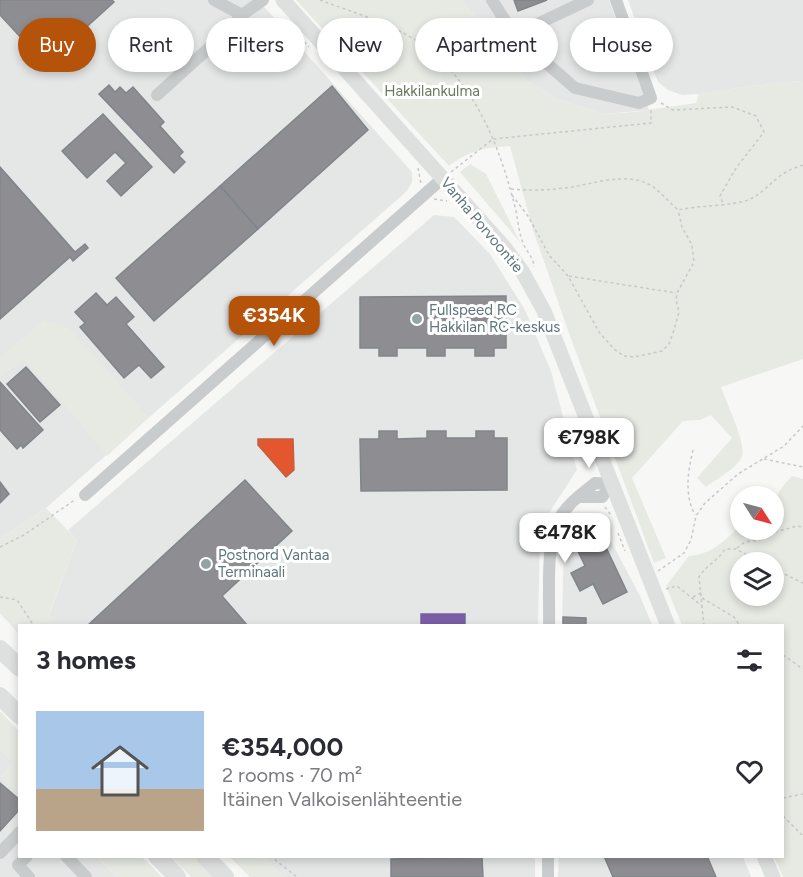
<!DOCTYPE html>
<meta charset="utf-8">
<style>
body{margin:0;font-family:Figtree,sans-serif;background:#f7f7f7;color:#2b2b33;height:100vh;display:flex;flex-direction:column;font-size:22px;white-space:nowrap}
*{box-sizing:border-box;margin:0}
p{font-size:20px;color:#7c7c81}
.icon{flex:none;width:33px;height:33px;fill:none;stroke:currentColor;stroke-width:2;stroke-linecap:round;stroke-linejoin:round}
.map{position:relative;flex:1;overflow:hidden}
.sheet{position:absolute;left:18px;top:624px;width:766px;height:234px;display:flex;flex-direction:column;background:#fff;border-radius:0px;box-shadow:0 3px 9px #0003}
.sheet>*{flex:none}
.hud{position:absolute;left:18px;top:18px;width:768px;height:54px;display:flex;gap:12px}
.needle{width:39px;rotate:126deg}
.tools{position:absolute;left:730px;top:486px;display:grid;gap:12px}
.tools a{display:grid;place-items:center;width:54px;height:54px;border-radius:50%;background:#fff;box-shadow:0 3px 9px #0003;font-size:30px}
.price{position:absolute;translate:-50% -51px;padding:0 14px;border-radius:12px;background:#fff;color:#222;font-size:20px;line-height:39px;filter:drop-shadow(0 2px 3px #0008)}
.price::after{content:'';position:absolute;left:50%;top:36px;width:18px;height:14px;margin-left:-9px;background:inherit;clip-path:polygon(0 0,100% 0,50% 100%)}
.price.current{background:#b45309;color:#fff}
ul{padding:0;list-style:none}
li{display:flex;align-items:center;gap:18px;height:150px;padding:0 18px}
li span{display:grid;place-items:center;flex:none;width:168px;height:120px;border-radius:0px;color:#555}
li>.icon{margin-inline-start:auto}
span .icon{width:72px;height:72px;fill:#fffc;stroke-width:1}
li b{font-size:26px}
h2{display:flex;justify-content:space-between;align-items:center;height:72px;padding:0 18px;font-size:26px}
.chip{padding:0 21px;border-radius:27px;background:#fff;box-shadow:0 3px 9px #0003;font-size:21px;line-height:54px}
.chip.current{background:#b45309;color:#fff}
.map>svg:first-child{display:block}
.built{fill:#e5e7e6}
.green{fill:#e7e9e3;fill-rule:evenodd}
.shops{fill:#e4572e;stroke:#bc6145;stroke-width:1.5}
.offices{fill:#7b5ea7;stroke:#72669a;stroke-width:1.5}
.industry{fill:#8d8d92;stroke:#7f868b;stroke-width:1.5}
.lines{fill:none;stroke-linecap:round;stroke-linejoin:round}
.path{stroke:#c7c9c9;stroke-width:1.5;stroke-dasharray:3 3;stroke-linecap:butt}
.minor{stroke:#c9cccc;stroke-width:12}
.major{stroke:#dedfdf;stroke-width:15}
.highway{stroke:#dedfdf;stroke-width:18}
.poi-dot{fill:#93a4a6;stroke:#fff;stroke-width:2}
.labels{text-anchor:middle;stroke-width:6;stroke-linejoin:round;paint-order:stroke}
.park-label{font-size:15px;fill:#6c7961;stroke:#fff}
.street-label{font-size:15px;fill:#5d777b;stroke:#fff}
.poi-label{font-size:15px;fill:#5d777b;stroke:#fff;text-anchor:start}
</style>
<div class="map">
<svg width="803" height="877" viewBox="0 0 803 877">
<rect width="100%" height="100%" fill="#f7f7f6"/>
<g class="built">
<path d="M0,0H258L412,172V182L407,191L46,508L0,539Z"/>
<path d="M460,0H609L649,110L603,114L556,99L526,80L504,47Z"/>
<path d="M628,0H803V81L750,86L699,94L682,95L668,90L658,82Z"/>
<path d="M434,215L454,217L490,254L525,310L551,371L577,470L543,522L540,534L538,625L56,626L49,615L77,540L68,530Z"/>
<path d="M589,519L598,522L605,530L640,596L652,625L562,626L564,539L580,521Z"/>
<path d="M0,750L14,762L1,776L19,794L20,856L97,857L117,877H0Z"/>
<path d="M559,856L743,857L751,877H558Z"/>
<path d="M262,857H535V877H284Z"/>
</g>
<g class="green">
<path d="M296,0H460L504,47L526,80L556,99L603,114L634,112L696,103L699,94L750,86L803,81V359L721,387C726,403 746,441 742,456C739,467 715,480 706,487L697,478L732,438L711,415L700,420L683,421L632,478L666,558L654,563L570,336L533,230L510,146C486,147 468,151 449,166Z"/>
<path d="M470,164L486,174L520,242L460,172Z"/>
<path d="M44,320L70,329L149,417L107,456L62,402L24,360L0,377V357Z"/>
<path d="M792,476L803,479V877H783L774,857L783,856V626L682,625L666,586L689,556C713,554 724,541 741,525V530H774C774,503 772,497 792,476ZM741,562H774V596H741Z"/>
<path d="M46,508L77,540L49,614L56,625L20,626L19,634L0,613V539Z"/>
<path d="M0,711L19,731V794L1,776L14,762L0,750Z"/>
<path d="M97,857H142L162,877H117Z"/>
<path d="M171,857H197L217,877H191Z"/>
<path d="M230,857H262L284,877H250Z"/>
</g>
<path class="shops" d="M258,439H293L294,470L286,477L258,445Z"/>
<rect class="offices" x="421" y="614" width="44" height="12"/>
<g class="industry">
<path d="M0,0H112L114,2L48,62L37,49L34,52L0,15Z"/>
<path d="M514,0H547L518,11Z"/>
<path d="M109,85L115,92L120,87L126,93L133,87L164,122L160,126L183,152L179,156L185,162L174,173L99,94Z"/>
<path d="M332,86L368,130L258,229L220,186Z"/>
<path d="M103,114L152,167L121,196L107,181L126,163L115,152L87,178L62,151Z"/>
<path d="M0,167L75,252L85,244L88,248L73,261L70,257L0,319Z"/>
<path d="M220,186L258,229L154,321L116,278Z"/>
<path d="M96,293L107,305L116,297L134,317L126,324L164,367L151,378L139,365L124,378L80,327L85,323L75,312Z"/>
<path d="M506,296V348H494V356H475V348H445V356H427V348H397V356H379V348H360V297Z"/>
<path d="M26,367L60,405L40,422L7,384Z"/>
<path d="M0,382L43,430L23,448L21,445L17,449L0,430Z"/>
<path d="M379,431H397V439L427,438V431H446V438H476V431H494V438H507V490L361,491L360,439H379Z"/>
<path d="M245,480L292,531L222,596L248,626H87Z"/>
<path d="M0,482L9,494L0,503Z"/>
<path d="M594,522L627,592L603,604L593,584L580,591L571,573L585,566L570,534Z"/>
<path d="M563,617L586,618V626H563Z"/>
<path d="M0,783L20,800V809L0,831Z"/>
<path d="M604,856H707L716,877H613Z"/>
<path d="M482,857L483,877H391V859Z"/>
</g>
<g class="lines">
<g class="path">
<path d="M320,0C354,13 395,24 424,46C477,85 501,150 516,211C518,222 519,233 523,243C526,251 534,258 534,267"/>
<path d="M296,33L309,47"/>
<path d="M661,103L673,110L732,107L756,116L764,132L736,168L720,196L723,203"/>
<path d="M418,168L421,184"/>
<path d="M451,172L493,139L651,123V109"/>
<path d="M511,189C531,191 551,190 572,187C595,183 628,172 650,185C660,191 669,202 678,210C700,205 727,207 748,200C763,194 772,180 786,172C791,169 797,167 803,165"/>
<path d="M512,195L528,216L549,255L568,276L599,332L614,349L624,356L634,357L662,351L669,344L674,330L679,312L676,300L677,293L694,262L692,245L682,227L678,210"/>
<path d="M434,199L447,201"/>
<path d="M569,276L676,293"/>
<path d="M693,450C688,472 684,494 695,515"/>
<path d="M764,459L803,467"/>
<path d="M605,507L611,515"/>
<path d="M618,533L625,551"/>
<path d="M0,547L24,535L76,499"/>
<path d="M737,548L745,542L759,540L772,533L797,526L803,527"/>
<path d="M774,569L803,583"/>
<path d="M658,571L684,553L691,540L696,516L705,503L738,474L784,446L803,426"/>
<path d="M666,589L677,586L702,606"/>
<path d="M0,597L17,600L34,626"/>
<path d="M693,597L701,593"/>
<path d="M702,598L734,617L740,626"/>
<path d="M704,626L699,577C706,565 718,561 725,549H736L760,562"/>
<path d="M783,655L803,669"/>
<path d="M783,798L803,794"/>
<path d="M783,816L803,836"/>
<path d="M270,856L297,877"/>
</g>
<g class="minor">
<path d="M214,0L242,15"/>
<path d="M492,0L514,35L575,88L639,103L651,98L616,0"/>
<path d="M514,35L588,0"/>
<path d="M157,95L230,29L242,15L263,0"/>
<path d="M85,495L443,178"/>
<path d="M549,626C550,597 545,543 559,519C567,504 583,493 595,483L611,484L602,497H580"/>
<path d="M0,853L20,832"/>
<path d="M27,856L18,865L29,877"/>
<path d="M66,856L86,877"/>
<path d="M548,856V877"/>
</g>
<g class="major">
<path d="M283,0L505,248L522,271L544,311L668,626"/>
<path d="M764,856L773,877"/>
</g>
<g class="highway">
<path d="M0,649L20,668"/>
<path d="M0,696L20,716"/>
<path d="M157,856L177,877"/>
<path d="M205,856L225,877"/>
</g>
</g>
<g class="poi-dot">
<circle cx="417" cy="319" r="6"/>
<circle cx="206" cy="564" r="6"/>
</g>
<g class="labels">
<g class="park-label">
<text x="432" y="96">Hakkilankulma</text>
</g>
<g class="street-label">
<text transform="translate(482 225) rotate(50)" y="5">Vanha Porvoontie</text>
</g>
<g class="poi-label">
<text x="429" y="315">Fullspeed RC<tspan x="429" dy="17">Hakkilan RC-keskus</tspan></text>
<text x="218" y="560">Postnord Vantaa<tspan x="218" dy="17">Terminaali</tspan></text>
</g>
</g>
</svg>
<div class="tools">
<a><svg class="needle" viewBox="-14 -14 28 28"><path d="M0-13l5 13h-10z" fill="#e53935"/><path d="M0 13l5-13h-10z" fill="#7c7c81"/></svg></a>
<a><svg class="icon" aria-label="layers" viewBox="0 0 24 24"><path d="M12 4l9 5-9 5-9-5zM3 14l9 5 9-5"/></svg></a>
</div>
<b class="price current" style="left:274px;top:347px">€354K</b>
<b class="price" style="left:589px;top:469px">€798K</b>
<b class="price" style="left:565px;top:564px">€478K</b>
<div class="hud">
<a class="chip current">Buy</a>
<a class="chip">Rent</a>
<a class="chip">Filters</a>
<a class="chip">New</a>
<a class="chip">Apartment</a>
<a class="chip">House</a>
</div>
<section class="sheet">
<h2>3 homes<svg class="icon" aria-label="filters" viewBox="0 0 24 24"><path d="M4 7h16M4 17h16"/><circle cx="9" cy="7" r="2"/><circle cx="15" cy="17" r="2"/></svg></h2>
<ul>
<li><span style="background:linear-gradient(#a9c7e8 65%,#b9a48a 0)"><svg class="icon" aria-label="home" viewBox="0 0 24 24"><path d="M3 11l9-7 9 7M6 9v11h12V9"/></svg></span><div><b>€354,000</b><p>2 rooms · 70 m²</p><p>Itäinen Valkoisenlähteentie</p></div><svg class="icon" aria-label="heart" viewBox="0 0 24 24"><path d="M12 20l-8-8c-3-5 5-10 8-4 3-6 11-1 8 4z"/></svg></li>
</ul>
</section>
</div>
